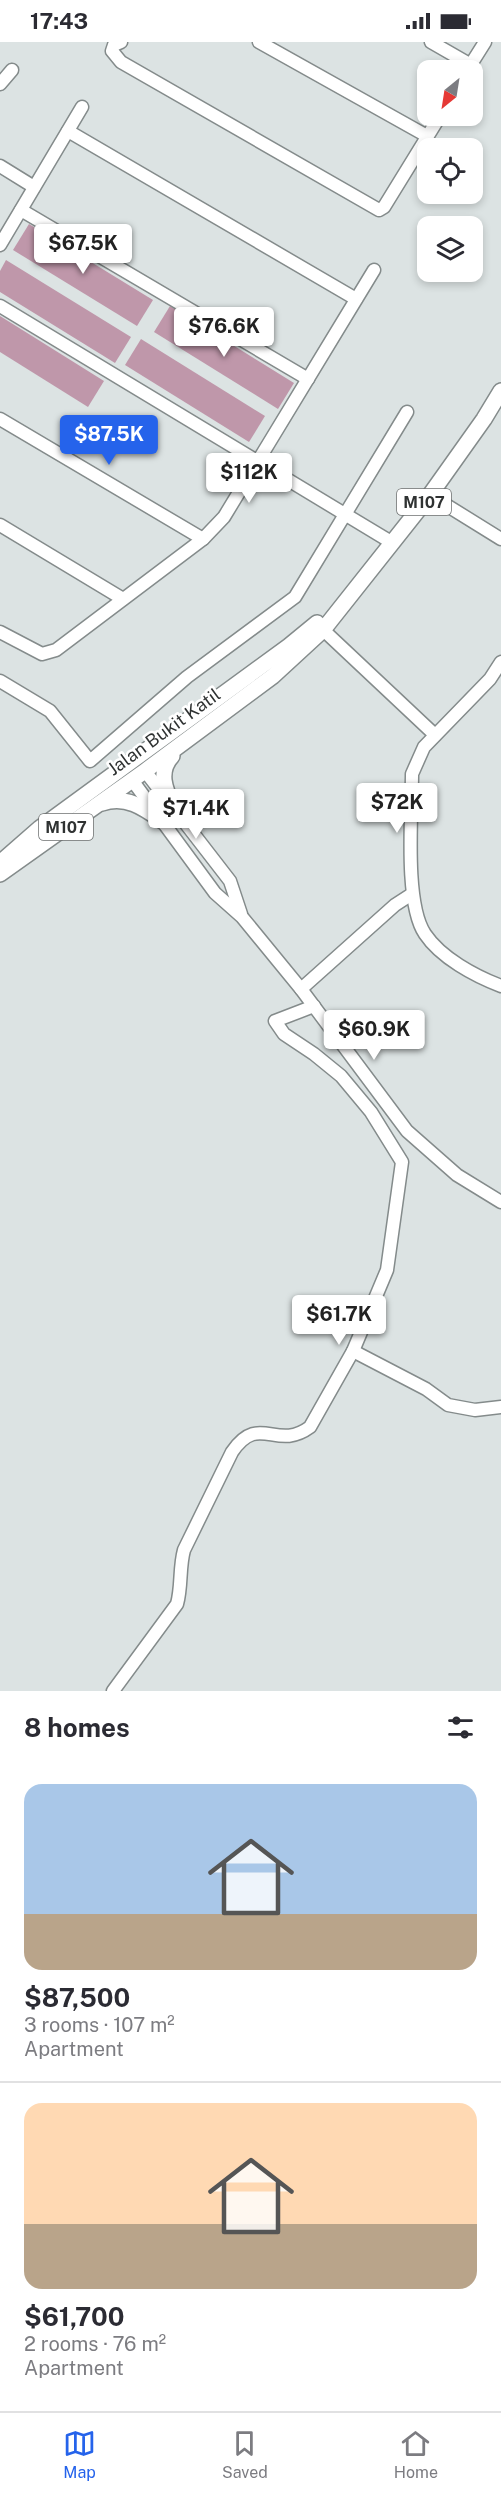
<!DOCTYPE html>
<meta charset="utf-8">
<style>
body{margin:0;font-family:"Public Sans",sans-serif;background:#f7f7f7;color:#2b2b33;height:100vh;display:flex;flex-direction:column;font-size:22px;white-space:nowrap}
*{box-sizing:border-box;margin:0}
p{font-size:20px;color:#7c7c81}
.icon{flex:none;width:33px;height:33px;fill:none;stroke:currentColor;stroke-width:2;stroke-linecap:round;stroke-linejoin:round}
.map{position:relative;height:1649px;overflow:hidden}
.panel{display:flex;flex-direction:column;background:#fff;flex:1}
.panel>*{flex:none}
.needle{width:39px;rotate:210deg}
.controls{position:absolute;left:417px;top:18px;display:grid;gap:12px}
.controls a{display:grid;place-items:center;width:66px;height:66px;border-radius:12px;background:#fff;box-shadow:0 3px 9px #0003;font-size:30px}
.price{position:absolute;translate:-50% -51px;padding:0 14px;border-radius:6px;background:#fff;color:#222;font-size:20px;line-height:39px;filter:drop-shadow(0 2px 3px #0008)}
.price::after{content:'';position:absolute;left:50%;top:36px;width:18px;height:14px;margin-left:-9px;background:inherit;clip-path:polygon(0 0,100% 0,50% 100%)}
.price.on{background:#2563eb;color:#fff}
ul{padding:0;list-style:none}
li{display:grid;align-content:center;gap:12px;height:318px;padding:0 24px}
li+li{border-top:2px solid #e1e1e2}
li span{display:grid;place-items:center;height:186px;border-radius:18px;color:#555}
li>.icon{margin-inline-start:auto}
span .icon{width:108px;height:108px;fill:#fffc;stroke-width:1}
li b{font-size:26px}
h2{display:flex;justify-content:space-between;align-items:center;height:72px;padding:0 24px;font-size:26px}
.status{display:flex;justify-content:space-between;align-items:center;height:42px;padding:0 30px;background:#fff;direction:ltr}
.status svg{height:16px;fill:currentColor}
.tab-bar{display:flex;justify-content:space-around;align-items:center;height:84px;border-top:2px solid #e1e1e2;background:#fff;font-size:16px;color:#7c7c81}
.tab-bar a{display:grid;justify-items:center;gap:3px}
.tab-bar .on{color:#2563eb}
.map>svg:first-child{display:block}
.building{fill:#bf97aa}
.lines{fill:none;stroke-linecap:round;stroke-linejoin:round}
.minor-casing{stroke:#848b8b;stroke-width:15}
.major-casing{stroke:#848b8b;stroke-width:18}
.minor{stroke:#fff;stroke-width:12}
.major{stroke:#fff;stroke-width:15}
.labels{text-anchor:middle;stroke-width:5;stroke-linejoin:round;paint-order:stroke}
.shield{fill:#fff;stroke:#6d7070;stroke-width:1.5}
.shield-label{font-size:16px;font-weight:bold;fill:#2f3232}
.street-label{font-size:18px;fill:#2f3232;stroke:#fff}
</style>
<div class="status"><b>17:43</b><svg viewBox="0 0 49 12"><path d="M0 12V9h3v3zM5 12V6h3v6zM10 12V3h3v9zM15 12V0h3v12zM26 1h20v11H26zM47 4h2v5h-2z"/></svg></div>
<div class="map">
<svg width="501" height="1649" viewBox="0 0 501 1649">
<rect width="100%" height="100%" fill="#dce3e3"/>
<g class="building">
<path d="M29,182L153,258L137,284L13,208Z"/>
<path d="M6,218L131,295L115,321L0,250V229Z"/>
<path d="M170,264L294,341L278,367L154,290Z"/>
<path d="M0,274L104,339L88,365L0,310Z"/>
<path d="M141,297L265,374L249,400L125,323Z"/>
</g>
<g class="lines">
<g class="minor-casing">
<g id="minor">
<path d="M121,0L114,3L112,9L121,20L379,168L384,165L440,74"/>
<path d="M259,0L427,94"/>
<path d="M431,0L471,23"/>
<path d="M468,27L485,0"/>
<path d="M0,42L12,28"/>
<path d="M68,89L356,257"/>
<path d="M0,124L34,145"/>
<path d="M21,168L308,337"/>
<path d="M0,203L82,65"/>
<path d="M0,264L391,500"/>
<path d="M0,377L203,497"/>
<path d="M430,453L501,497"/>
<path d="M0,483L123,557"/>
<path d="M318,583L435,693"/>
<path d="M0,590L42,612L56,608L203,497L224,475L374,228"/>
<path d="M501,620L490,637L424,705L412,732C412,771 404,861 425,892C441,916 475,934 501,944"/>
<path d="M0,639L50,669L90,719L187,635L295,555L407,370"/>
<path d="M145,729L230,839L241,872"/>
<path d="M132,738L215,851L242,875L301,947L407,1089L457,1133L501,1160"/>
<path d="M301,947L395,863L412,852"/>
<path d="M353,1309L426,1347L448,1363L475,1368L501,1365"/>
<path d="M113,1649L177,1562C182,1544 179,1526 184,1508L232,1410C259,1370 276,1410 310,1385L353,1309L387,1228L402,1120L371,1070L341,1034L314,1012L284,992L275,979L314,964"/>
</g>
</g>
<g class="major-casing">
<g id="major">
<path d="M172,714C156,731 167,751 175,770"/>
<path d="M102,761C127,753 144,766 164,780"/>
<path d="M0,821L40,786L289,604L317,581"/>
<path d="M0,832L145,729L273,634L323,588L430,453L484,377L501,349"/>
</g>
</g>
<use href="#minor" class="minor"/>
<use href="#major" class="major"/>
</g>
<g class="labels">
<g class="shield">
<rect x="397" y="447" width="54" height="26" rx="4.5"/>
<rect x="39" y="772" width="54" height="26" rx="4.5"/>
</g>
<g class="shield-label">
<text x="424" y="466">M107</text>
<text x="66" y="791">M107</text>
</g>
<g class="street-label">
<text transform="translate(164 690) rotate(-36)" y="6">Jalan Bukit Katil</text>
</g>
</g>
</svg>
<div class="controls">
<a><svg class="needle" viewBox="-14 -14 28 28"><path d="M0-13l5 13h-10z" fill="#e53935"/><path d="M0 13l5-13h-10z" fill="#7c7c81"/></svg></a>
<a><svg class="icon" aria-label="locate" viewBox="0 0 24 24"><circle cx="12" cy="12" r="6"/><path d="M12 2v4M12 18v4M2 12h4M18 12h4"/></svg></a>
<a><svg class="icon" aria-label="layers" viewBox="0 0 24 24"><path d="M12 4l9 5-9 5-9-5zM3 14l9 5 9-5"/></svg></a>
</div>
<b class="price" style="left:83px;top:233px">$67.5K</b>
<b class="price" style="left:224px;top:316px">$76.6K</b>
<b class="price on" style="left:109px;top:424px">$87.5K</b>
<b class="price" style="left:249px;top:462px">$112K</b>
<b class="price" style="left:397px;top:792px">$72K</b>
<b class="price" style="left:196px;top:798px">$71.4K</b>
<b class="price" style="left:374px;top:1019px">$60.9K</b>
<b class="price" style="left:339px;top:1304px">$61.7K</b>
</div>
<section class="panel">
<h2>8 homes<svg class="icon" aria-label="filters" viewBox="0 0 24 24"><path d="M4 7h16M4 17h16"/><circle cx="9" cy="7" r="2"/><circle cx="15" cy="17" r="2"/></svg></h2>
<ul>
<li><span style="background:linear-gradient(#a9c7e8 70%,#b9a48a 0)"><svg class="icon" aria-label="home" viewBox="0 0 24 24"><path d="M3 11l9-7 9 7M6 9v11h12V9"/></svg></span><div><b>$87,500</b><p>3 rooms · 107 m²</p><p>Apartment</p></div></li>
<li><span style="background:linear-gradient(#ffd9b3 65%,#b9a48a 0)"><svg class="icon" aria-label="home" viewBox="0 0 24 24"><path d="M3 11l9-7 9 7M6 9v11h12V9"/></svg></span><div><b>$61,700</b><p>2 rooms · 76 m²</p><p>Apartment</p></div></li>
</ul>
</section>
<nav class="tab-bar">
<a class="on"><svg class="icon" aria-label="map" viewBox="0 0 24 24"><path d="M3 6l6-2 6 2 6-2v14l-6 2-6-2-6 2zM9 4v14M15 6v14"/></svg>Map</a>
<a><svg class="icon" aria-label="saved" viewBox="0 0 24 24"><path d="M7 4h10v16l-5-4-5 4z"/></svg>Saved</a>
<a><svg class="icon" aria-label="home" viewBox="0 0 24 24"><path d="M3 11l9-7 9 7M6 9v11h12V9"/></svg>Home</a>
</nav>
